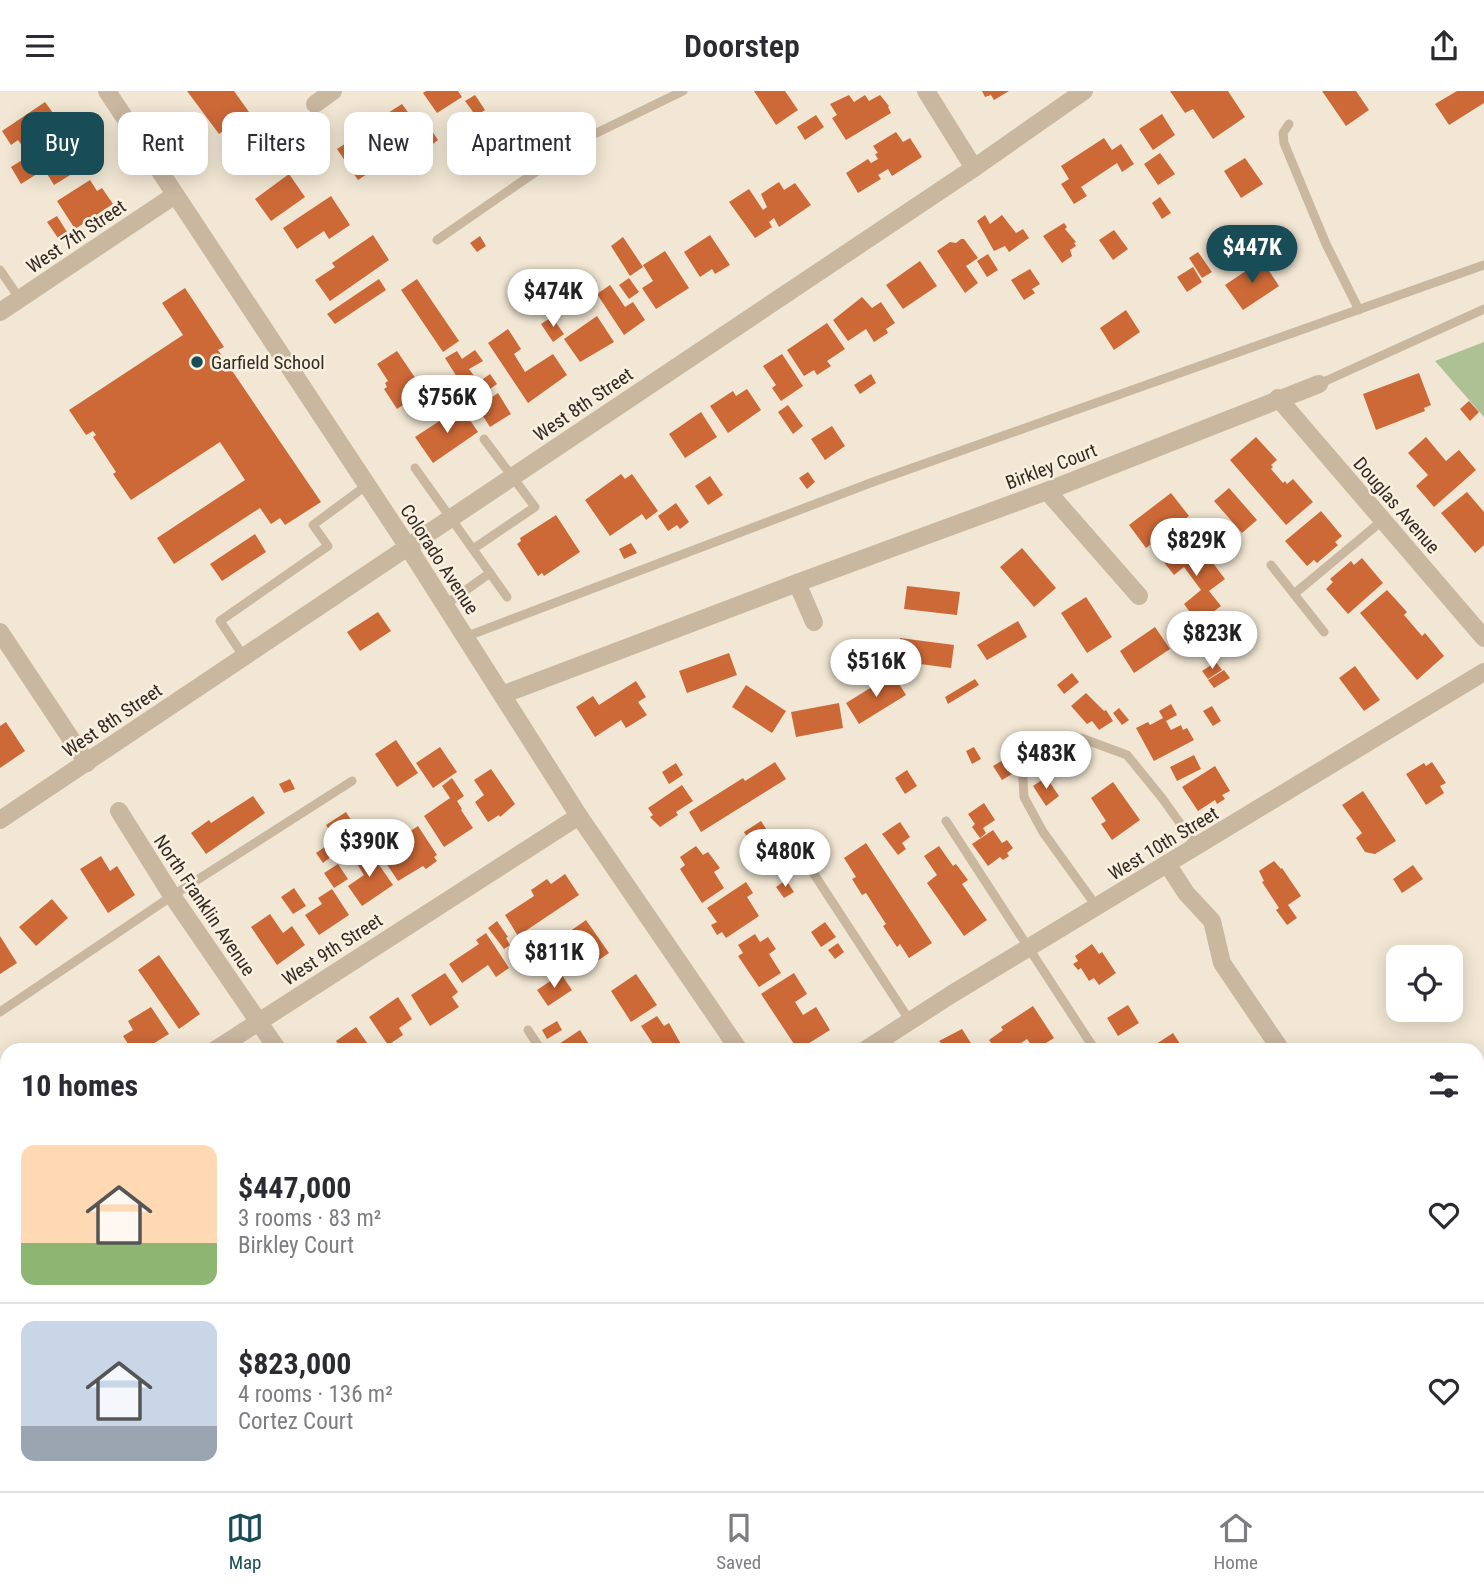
<!DOCTYPE html>
<meta charset="utf-8">
<style>
body{margin:0;font-family:"Roboto Condensed",sans-serif;background:#f2f2f3;color:#2b2b33;height:100vh;display:flex;flex-direction:column;font-size:26px;white-space:nowrap}
*{box-sizing:border-box;margin:0}
p{font-size:23px;color:#7c7c81}
.icon{flex:none;width:38px;height:38px;fill:none;stroke:currentColor;stroke-width:2;stroke-linecap:round;stroke-linejoin:round}
.map{position:relative;flex:1;overflow:hidden}
.panel{position:absolute;left:0px;top:952px;width:1484px;height:448px;display:flex;flex-direction:column;background:#fff;border-radius:21px 21px 0 0;box-shadow:0 4px 18px #0003}
.panel>*{flex:none}
.banner{position:absolute;left:21px;top:21px;width:700px;height:63px;display:flex;gap:14px}
.tools{position:absolute;left:1386px;top:854px;display:grid;gap:14px}
.tools a{display:grid;place-items:center;width:77px;height:77px;border-radius:14px;background:#fff;box-shadow:0 4px 18px #0003;font-size:35px}
.price{position:absolute;translate:-50% -60px;padding:0 16px;border-radius:24px;background:#fff;color:#222;font-size:23px;line-height:46px;filter:drop-shadow(0 2px 4px #0008)}
.price::after{content:'';position:absolute;left:50%;top:42px;width:21px;height:16px;margin-left:-10px;background:inherit;clip-path:polygon(0 0,100% 0,50% 100%)}
.price.on{background:#184d57;color:#fff}
ul{padding:0;list-style:none}
li{display:flex;align-items:center;gap:21px;height:175px;padding:0 21px}
li+li{border-top:2px solid #e1e1e2}
li span{display:grid;place-items:center;flex:none;width:196px;height:140px;border-radius:14px;color:#555}
li>.icon{margin-inline-start:auto}
span .icon{width:84px;height:84px;fill:#fffc;stroke-width:1}
li b{font-size:30px}
h2{display:flex;justify-content:space-between;align-items:center;height:84px;padding:0 21px;font-size:30px}
.chip{padding:0 24px;border-radius:14px;background:#fff;box-shadow:0 4px 18px #0003;font-size:24px;line-height:63px}
.chip.on{background:#184d57;color:#fff}
header{display:flex;justify-content:space-between;align-items:center;height:91px;padding:0 21px;background:#fff;font-size:32px;font-weight:600}
.tabs{display:flex;justify-content:space-around;align-items:center;height:98px;border-top:2px solid #e1e1e2;background:#fff;font-size:19px;color:#7c7c81}
.tabs a{display:grid;justify-items:center;gap:4px}
.tabs .on{color:#184d57}
.map>svg:first-child{display:block}
.green{fill:#aec194}
.lines{fill:none;stroke-linecap:round;stroke-linejoin:round}
.stream{stroke:#72a8b0;stroke-width:6}
.building{fill:#cd6937}
.lane{stroke:#cab7a0;stroke-width:9}
.street{stroke:#cab7a0;stroke-width:18}
.poi-dot{fill:#184d57;stroke:#faf0e0;stroke-width:2.5}
.labels{text-anchor:middle;stroke-width:5;stroke-linejoin:round;paint-order:stroke}
.street-label{font-size:19px;fill:#332a24;stroke:#faf0e0}
.poi-label{font-size:19px;fill:#332a24;stroke:#faf0e0;text-anchor:start}
</style>
<header><svg class="icon" aria-label="menu" viewBox="0 0 24 24"><path d="M4 6h16M4 12h16M4 18h16"/></svg>Doorstep<svg class="icon" aria-label="share" viewBox="0 0 24 24"><path d="M12 15V3M7 8l5-5 5 5M5 13v7h14v-7"/></svg></header>
<div class="map">
<svg width="1484" height="1400" viewBox="0 0 1484 1400">
<rect width="100%" height="100%" fill="#f2e7d4"/>
<path class="green" d="M1484,251V326L1435,270Z"/>
<g class="lines">
<g class="stream">
<path d="M1348,1393L1359,1400"/>
<path d="M751,1400L759,1393"/>
</g>
</g>
<g class="building">
<path d="M187,0H234L249,21L219,43Z"/>
<path d="M426,0H458L462,6L437,22L423,2Z"/>
<path d="M754,0H785L798,19L776,34Z"/>
<path d="M982,0H1009L994,9L991,4L985,6Z"/>
<path d="M1170,0H1228L1245,26L1213,48L1193,18L1185,22Z"/>
<path d="M1322,0H1356L1369,19L1346,35Z"/>
<path d="M1457,0H1484V12L1449,34L1435,13Z"/>
<path d="M475,4L485,19L476,25L465,10Z"/>
<path d="M849,4L854,11L865,4L869,10L880,4L889,15L888,16L891,22L846,49L832,27L837,24L830,13Z"/>
<path d="M45,11L64,37L26,60L18,49L11,54L2,40Z"/>
<path d="M402,13L410,24L405,28L415,42L398,54L380,27Z"/>
<path d="M1162,23L1175,44L1153,59L1139,38Z"/>
<path d="M816,24L824,36L805,49L797,36Z"/>
<path d="M268,27L273,34L261,42L256,35Z"/>
<path d="M428,34L438,49L429,56L418,40Z"/>
<path d="M284,35L291,47L275,57L268,46Z"/>
<path d="M366,39L382,61L390,55L401,70L392,76L385,71L358,89L337,58Z"/>
<path d="M896,41L903,51L910,47L922,66L892,85L888,78L878,84L881,88L858,102L846,82L868,68L871,72L878,68L875,63L878,62L873,55Z"/>
<path d="M265,44L276,61L243,83L232,66Z"/>
<path d="M71,47L88,73L54,94L39,70Z"/>
<path d="M1104,47L1112,59L1121,53L1134,73L1122,81L1117,72L1081,96L1087,105L1074,113L1061,93L1069,88L1061,75Z"/>
<path d="M299,59L309,73L293,83L284,69Z"/>
<path d="M1160,62L1175,83L1158,94L1144,73Z"/>
<path d="M30,64L40,81L21,93L11,76Z"/>
<path d="M1245,67L1263,93L1241,107L1224,80Z"/>
<path d="M289,83L305,106L271,130L255,108Z"/>
<path d="M90,89L97,100L102,97L113,113L75,138L57,110Z"/>
<path d="M779,91L784,99L795,92L811,114L779,136L774,127L769,131L772,136L755,147L729,111L749,98L763,119L767,116L761,103Z"/>
<path d="M331,105L350,134L329,148L324,140L297,158L283,137Z"/>
<path d="M1160,106L1171,122L1162,128L1152,112Z"/>
<path d="M985,124L990,133L1002,124L1016,142L1023,138L1029,147L1009,161L1005,155L994,160L977,130Z"/>
<path d="M57,125L67,141L58,147L47,131Z"/>
<path d="M1064,132L1067,136L1065,138L1076,151L1074,152L1076,155L1070,159L1072,165L1062,172L1043,145Z"/>
<path d="M1114,139L1128,158L1113,169L1099,149Z"/>
<path d="M373,144L389,169L330,210L315,189L335,176L332,172Z"/>
<path d="M710,144L730,174L715,183L712,178L700,186L684,161Z"/>
<path d="M480,145L486,155L477,161L470,152Z"/>
<path d="M623,146L643,176L630,185L611,155Z"/>
<path d="M961,148H964L978,167L966,175L978,192L965,202L937,160L950,151L956,152Z"/>
<path d="M665,160L689,197L656,218L642,197L653,190L643,174Z"/>
<path d="M1198,161L1212,181L1202,187L1189,167Z"/>
<path d="M988,163L998,179L987,186L977,170Z"/>
<path d="M1262,169L1279,195L1243,219L1225,194Z"/>
<path d="M920,170L937,195L903,218L886,194Z"/>
<path d="M1193,176L1202,191L1187,201L1177,186Z"/>
<path d="M1030,178L1040,193L1032,198L1035,202L1024,209L1011,189Z"/>
<path d="M629,187L639,201L629,208L619,194Z"/>
<path d="M379,188L386,199L335,233L327,223Z"/>
<path d="M417,188L459,250L443,261L401,199Z"/>
<path d="M610,194L625,216L633,211L645,229L624,244L597,203Z"/>
<path d="M185,197L224,256L218,259L321,411L285,434L280,427L271,433L260,417L174,473L157,447L245,389L220,351L131,409L113,383L116,381L93,346L96,344L93,340L86,344L69,319L183,244L162,212Z"/>
<path d="M862,206L872,217L881,211L895,232L886,238L888,242L874,251L866,238L848,250L833,229Z"/>
<path d="M1126,219L1140,241L1114,259L1100,237Z"/>
<path d="M597,225L614,251L580,271L564,248Z"/>
<path d="M552,226L564,243L553,251L541,233Z"/>
<path d="M827,232L845,258L827,270L831,275L817,284L814,279L804,285L787,259Z"/>
<path d="M508,238L521,258L514,263L525,281L553,263L567,284L528,312L488,252Z"/>
<path d="M475,259L483,270L469,278L477,289L464,297L445,267L457,260L462,268Z"/>
<path d="M397,260L424,300L397,318L384,298L387,296L385,292L388,290L377,273Z"/>
<path d="M782,263L803,295L781,310L772,297L776,294L763,275Z"/>
<path d="M1419,282L1431,314L1424,317L1425,320L1376,339L1363,303Z"/>
<path d="M490,283L497,293L483,303L476,293Z"/>
<path d="M871,283L876,292L860,303L854,294Z"/>
<path d="M747,298L761,319L728,342L710,315L733,300L736,305Z"/>
<path d="M498,302L511,323L490,336L477,316Z"/>
<path d="M1469,310L1479,321L1470,330L1460,318Z"/>
<path d="M788,314L803,335L793,343L778,321Z"/>
<path d="M461,316L478,341L433,372L415,346Z"/>
<path d="M701,321L717,346L685,367L669,343Z"/>
<path d="M832,335L845,355L825,369L811,348Z"/>
<path d="M1256,346L1277,369L1271,374L1273,376L1271,378L1283,392L1285,390L1287,393L1293,388L1313,411L1286,434L1230,369Z"/>
<path d="M1426,346L1446,370L1459,359L1476,379L1434,416L1416,395L1428,384L1408,362Z"/>
<path d="M808,381L815,391L807,398L799,387Z"/>
<path d="M621,383L625,388L632,383L658,420L646,429L642,423L610,445L585,409Z"/>
<path d="M710,385L723,404L708,414L695,395Z"/>
<path d="M1229,397L1257,429L1242,442L1214,410Z"/>
<path d="M1467,401L1484,421V454L1475,462L1441,422Z"/>
<path d="M1171,402L1189,425L1146,457L1129,434Z"/>
<path d="M676,412L689,431L680,438L677,434L668,440L658,425Z"/>
<path d="M1321,420L1342,445L1335,451L1338,454L1317,472L1314,469L1307,475L1285,450Z"/>
<path d="M556,424L580,461L544,485L542,482L538,485L517,453L521,450L520,447Z"/>
<path d="M255,443L266,461L222,490L210,473Z"/>
<path d="M1180,449L1193,467L1203,459L1225,488L1209,500L1221,515L1198,532L1184,513L1201,499L1184,476L1174,484L1159,465Z"/>
<path d="M631,452L637,462L624,468L619,458Z"/>
<path d="M1022,457L1056,497L1034,516L1000,476Z"/>
<path d="M1362,467L1383,492L1348,523L1326,498L1333,491L1330,488L1351,470L1354,474Z"/>
<path d="M907,495L960,501L957,524L904,518Z"/>
<path d="M1387,499L1407,521L1404,524L1422,545L1425,542L1444,565L1417,589L1360,522Z"/>
<path d="M1086,506L1112,546L1087,562L1061,522Z"/>
<path d="M378,521L391,540L360,560L347,541Z"/>
<path d="M1018,530L1027,546L987,569L977,554Z"/>
<path d="M1155,536L1170,558L1134,582L1120,560Z"/>
<path d="M900,547L954,554L951,577L897,570Z"/>
<path d="M729,562L737,584L687,602L679,580Z"/>
<path d="M1216,571L1222,579L1208,588L1202,580Z"/>
<path d="M1355,575L1380,609L1364,620L1339,587Z"/>
<path d="M1224,579L1230,587L1214,597L1208,589Z"/>
<path d="M1072,582L1079,591L1064,603L1057,594Z"/>
<path d="M893,583L906,604L859,633L846,612Z"/>
<path d="M975,588L979,594L948,613L945,606Z"/>
<path d="M636,590L646,606L638,611L647,624L626,637L621,629L595,646L576,616L593,605L599,614Z"/>
<path d="M746,594L786,620L772,642L732,616Z"/>
<path d="M1086,602L1104,620L1106,619L1113,630L1099,639L1092,630L1087,633L1071,615Z"/>
<path d="M839,612L843,637L796,646L791,621Z"/>
<path d="M1171,613L1177,624L1166,630L1171,639L1181,634L1183,639L1187,637L1194,649L1154,670L1136,637L1148,631L1150,634L1163,627L1159,620Z"/>
<path d="M1212,615L1221,630L1213,635L1203,620Z"/>
<path d="M1119,617L1129,629L1122,634L1113,622Z"/>
<path d="M6,631L25,660L0,677V635Z"/>
<path d="M396,649L418,682L397,696L375,663Z"/>
<path d="M440,656L457,681L433,697L416,672Z"/>
<path d="M974,656L981,668L972,673L966,660Z"/>
<path d="M1194,664L1201,678L1177,690L1170,676Z"/>
<path d="M1003,669L1012,683L1002,689L993,675Z"/>
<path d="M775,671L786,688L701,741L689,721L743,687L745,690Z"/>
<path d="M1432,671L1446,692L1440,695L1444,702L1426,714L1406,683L1424,672L1426,675Z"/>
<path d="M676,672L683,684L669,693L662,681Z"/>
<path d="M1215,675L1230,700L1222,704L1225,708L1217,713L1215,709L1198,720L1182,696Z"/>
<path d="M491,678L515,713L500,726L499,724L488,731L475,711L484,704L474,689Z"/>
<path d="M907,679L917,695L905,703L895,687Z"/>
<path d="M1046,686L1059,705L1046,715L1033,695Z"/>
<path d="M452,687L464,705L457,710L462,718L461,719L473,737L444,756L424,725L450,707L442,695Z"/>
<path d="M290,688L295,698L284,702L279,693Z"/>
<path d="M1113,691L1140,729L1112,749L1101,733L1106,730L1091,707Z"/>
<path d="M682,694L693,710L676,721L678,724L660,736L650,726L653,724L648,717Z"/>
<path d="M1363,700L1396,750L1375,763L1365,761L1356,747L1362,742L1342,714Z"/>
<path d="M253,705L265,722L206,763L191,742L209,729L211,732Z"/>
<path d="M984,712L995,729L983,737L986,742L980,747L972,736L975,733L968,723Z"/>
<path d="M346,721L362,746L342,758L326,734Z"/>
<path d="M761,730L773,749L756,760L744,741Z"/>
<path d="M900,731L910,746L902,752L906,758L898,764L882,743Z"/>
<path d="M418,735L437,764L434,766L437,770L426,778L423,775L398,790L382,766L390,760L387,756Z"/>
<path d="M993,739L1002,752L1007,749L1013,757L1007,762L1009,765L1003,769L1000,766L988,775L972,753Z"/>
<path d="M866,752L932,852L909,867L900,853L897,856L883,835L886,833L866,802L862,804L852,788L856,786L844,767Z"/>
<path d="M326,755L332,765L323,772L316,762Z"/>
<path d="M696,755L703,764L708,761L720,777L714,781L724,797L702,812L680,778L685,774L680,766Z"/>
<path d="M939,755L953,775L956,773L968,789L962,793L987,829L964,845L927,792L937,784L924,765Z"/>
<path d="M368,758L393,794L362,815L348,795L364,784L354,768Z"/>
<path d="M101,765L110,780L117,775L135,804L108,822L80,778Z"/>
<path d="M1274,770L1281,778L1282,777L1301,805L1288,814L1297,827L1287,834L1276,819L1279,817L1262,791L1264,790L1259,780Z"/>
<path d="M338,773L348,788L334,797L324,782Z"/>
<path d="M1413,774L1423,788L1402,802L1393,788Z"/>
<path d="M565,783L579,804L518,845L505,824L534,805L531,799L547,788L551,793Z"/>
<path d="M786,789L794,801L784,807L776,796Z"/>
<path d="M746,791L753,802L747,806L759,825L726,847L722,841L717,844L711,834L717,831L707,817Z"/>
<path d="M294,797L306,815L293,823L281,806Z"/>
<path d="M332,798L349,824L319,844L305,824L322,813L318,807Z"/>
<path d="M52,808L68,827L36,855L19,836Z"/>
<path d="M270,823L283,842L292,835L305,854L277,874L251,836Z"/>
<path d="M586,829L609,862L581,881L559,848Z"/>
<path d="M497,830L508,846L506,847L510,854L504,858L488,837Z"/>
<path d="M825,831L836,846L821,856L811,841Z"/>
<path d="M486,842L509,877L496,886L488,874L462,892L449,873L479,853L476,849Z"/>
<path d="M755,843L760,851L768,846L776,858L769,863L781,882L759,896L738,865L743,862L738,854Z"/>
<path d="M0,845L17,872L0,883Z"/>
<path d="M838,852L844,861L835,868L828,859Z"/>
<path d="M1092,853L1099,863L1102,861L1116,882L1099,894L1094,887L1089,890L1081,877L1078,879L1073,873L1078,870L1075,865Z"/>
<path d="M159,864L200,923L179,938L138,879Z"/>
<path d="M445,882L458,901L452,906L459,916L430,935L411,904Z"/>
<path d="M794,882L807,903L795,911L803,924L816,916L830,939L798,959L761,903Z"/>
<path d="M561,883L572,899L548,915L537,899Z"/>
<path d="M636,883L657,914L631,931L611,900Z"/>
<path d="M398,906L412,928L399,937L403,944L388,954L369,926Z"/>
<path d="M1128,914L1139,932L1118,945L1107,927Z"/>
<path d="M1033,915L1054,947L1035,959L1027,948L1011,959H996L989,949L1003,939L1001,936Z"/>
<path d="M151,916L169,943L143,959H132L123,945L133,939L128,930Z"/>
<path d="M657,925L664,935L669,932L682,955L677,959H657L641,935Z"/>
<path d="M557,930L562,939L547,948L542,939Z"/>
<path d="M356,936L372,959H342L336,950Z"/>
<path d="M962,938L974,957L970,959H935L933,956L941,952L939,950Z"/>
<path d="M580,939L592,958L555,959L553,957Z"/>
<path d="M1173,942L1184,959H1147Z"/>
<path d="M7,1015V1058L0,1047V1019Z"/>
<path d="M1484,1104V1140L1477,1130V1109Z"/>
<path d="M0,1164L7,1174V1204L0,1209Z"/>
<path d="M1477,1350L1484,1361V1400L1480,1397L1475,1400H1466L1462,1393H1477Z"/>
<path d="M7,1358V1395L0,1399V1363Z"/>
<path d="M19,1393H45L34,1400H24Z"/>
<path d="M80,1393H103L105,1397L101,1400H85Z"/>
<path d="M410,1393H440L444,1400H415Z"/>
<path d="M462,1393H485L489,1398L466,1400Z"/>
<path d="M644,1393H664L668,1400H640L638,1397Z"/>
<path d="M936,1393H967L972,1400H929L928,1398Z"/>
<path d="M1079,1393H1103L1104,1395L1096,1400H1084Z"/>
</g>
<g class="lines">
<g class="lane">
<path d="M1289,33L1283,42L1284,52L1326,153L1359,219"/>
<path d="M437,149L582,49L683,0"/>
<path d="M0,179L20,208"/>
<path d="M1319,293L1484,218"/>
<path d="M415,377L507,506"/>
<path d="M473,458L535,416L484,348"/>
<path d="M1271,474L1324,541"/>
<path d="M1294,503L1383,429"/>
<path d="M445,514L490,482"/>
<path d="M465,546L873,391L1484,174"/>
<path d="M244,566L220,530L328,455L313,434L367,394"/>
<path d="M946,730L1095,959"/>
<path d="M797,757L910,930"/>
<path d="M1097,816L1043,741L1024,706L1022,674L1047,651L1081,647L1127,664L1162,707L1197,756"/>
<path d="M0,921L172,805L352,690"/>
<path d="M528,939L541,959"/>
<path d="M846,1393L854,1400"/>
</g>
<g class="street">
<path d="M107,0L408,456L579,725L739,959"/>
<path d="M926,0L974,77"/>
<path d="M315,13L333,0"/>
<path d="M0,221L175,104"/>
<path d="M1278,307L1484,547"/>
<path d="M1047,400L1139,505"/>
<path d="M797,492L814,531"/>
<path d="M0,541L87,672"/>
<path d="M502,604L797,492L1047,400L1319,293"/>
<path d="M119,720L171,803L278,959"/>
<path d="M0,729L974,77L1084,0"/>
<path d="M1168,774L1186,802L1212,830L1222,872L1281,959"/>
<path d="M215,959L579,725"/>
<path d="M865,959L952,903L1484,581"/>
<path d="M0,1105L7,1100"/>
<path d="M1477,1294L1484,1305"/>
<path d="M567,1393L572,1400"/>
<path d="M1022,1393L1026,1400"/>
<path d="M289,1400L299,1393"/>
<path d="M1222,1400L1233,1393"/>
</g>
</g>
<circle class="poi-dot" cx="197" cy="271" r="7"/>
<g class="labels">
<g class="street-label">
<text transform="translate(76 145) rotate(-34)" y="7">West 7th Street</text>
<text transform="translate(583 313) rotate(-34)" y="7">West 8th Street</text>
<text transform="translate(1051 375) rotate(-21)" y="7">Birkley Court</text>
<text transform="translate(1397 414) rotate(49)" y="7">Douglas Avenue</text>
<text transform="translate(440 468) rotate(57)" y="7">Colorado Avenue</text>
<text transform="translate(112 629) rotate(-34)" y="7">West 8th Street</text>
<text transform="translate(1163 752) rotate(-31)" y="7">West 10th Street</text>
<text transform="translate(205 814) rotate(56)" y="7">North Franklin Avenue</text>
<text transform="translate(332 858) rotate(-33)" y="7">West 9th Street</text>
</g>
<g class="poi-label">
<text x="211" y="278">Garfield School</text>
</g>
</g>
</svg>
<div class="tools">
<a><svg class="icon" aria-label="locate" viewBox="0 0 24 24"><circle cx="12" cy="12" r="6"/><path d="M12 2v4M12 18v4M2 12h4M18 12h4"/></svg></a>
</div>
<b class="price on" style="left:1252px;top:194px">$447K</b>
<b class="price" style="left:553px;top:238px">$474K</b>
<b class="price" style="left:447px;top:344px">$756K</b>
<b class="price" style="left:1196px;top:487px">$829K</b>
<b class="price" style="left:1212px;top:580px">$823K</b>
<b class="price" style="left:876px;top:608px">$516K</b>
<b class="price" style="left:1046px;top:700px">$483K</b>
<b class="price" style="left:369px;top:788px">$390K</b>
<b class="price" style="left:785px;top:798px">$480K</b>
<b class="price" style="left:554px;top:899px">$811K</b>
<div class="banner">
<a class="chip on">Buy</a>
<a class="chip">Rent</a>
<a class="chip">Filters</a>
<a class="chip">New</a>
<a class="chip">Apartment</a>
</div>
<section class="panel">
<h2>10 homes<svg class="icon" aria-label="filters" viewBox="0 0 24 24"><path d="M4 7h16M4 17h16"/><circle cx="9" cy="7" r="2"/><circle cx="15" cy="17" r="2"/></svg></h2>
<ul>
<li><span style="background:linear-gradient(#ffd9b3 70%,#8fb573 0)"><svg class="icon" aria-label="home" viewBox="0 0 24 24"><path d="M3 11l9-7 9 7M6 9v11h12V9"/></svg></span><div><b>$447,000</b><p>3 rooms · 83 m²</p><p>Birkley Court</p></div><svg class="icon" aria-label="heart" viewBox="0 0 24 24"><path d="M12 20l-8-8c-3-5 5-10 8-4 3-6 11-1 8 4z"/></svg></li>
<li><span style="background:linear-gradient(#c9d6e8 75%,#9aa5b1 0)"><svg class="icon" aria-label="home" viewBox="0 0 24 24"><path d="M3 11l9-7 9 7M6 9v11h12V9"/></svg></span><div><b>$823,000</b><p>4 rooms · 136 m²</p><p>Cortez Court</p></div><svg class="icon" aria-label="heart" viewBox="0 0 24 24"><path d="M12 20l-8-8c-3-5 5-10 8-4 3-6 11-1 8 4z"/></svg></li>
</ul>
</section>
</div>
<nav class="tabs">
<a class="on"><svg class="icon" aria-label="map" viewBox="0 0 24 24"><path d="M3 6l6-2 6 2 6-2v14l-6 2-6-2-6 2zM9 4v14M15 6v14"/></svg>Map</a>
<a><svg class="icon" aria-label="saved" viewBox="0 0 24 24"><path d="M7 4h10v16l-5-4-5 4z"/></svg>Saved</a>
<a><svg class="icon" aria-label="home" viewBox="0 0 24 24"><path d="M3 11l9-7 9 7M6 9v11h12V9"/></svg>Home</a>
</nav>
